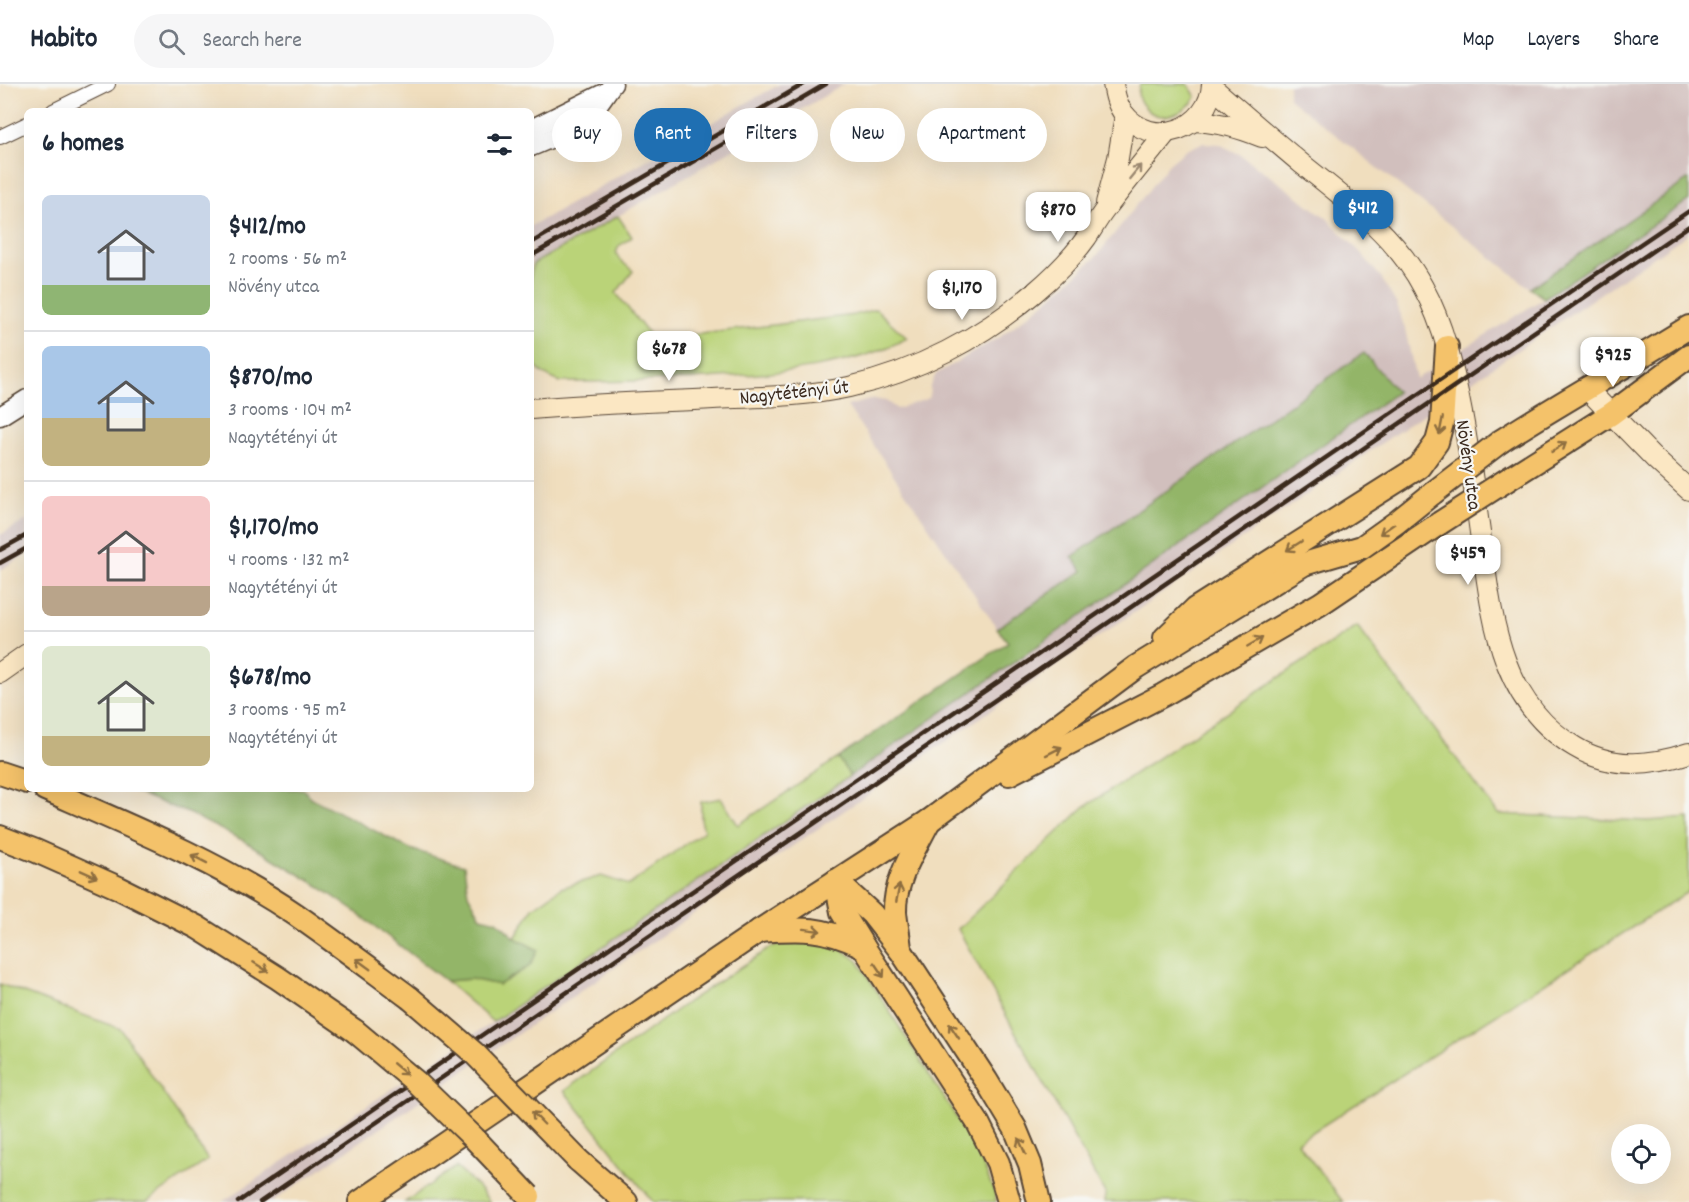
<!DOCTYPE html>
<meta charset="utf-8">
<style>
body{margin:0;font-family:Dekko,sans-serif;background:#f6f6f7;color:#1f2937;height:100vh;display:flex;flex-direction:column;font-size:22px;white-space:nowrap}
*{box-sizing:border-box;margin:0}
p{font-size:20px;color:#747a83}
.icon{flex:none;width:33px;height:33px;fill:none;stroke:currentColor;stroke-width:2;stroke-linecap:round;stroke-linejoin:round}
.map{position:relative;flex:1;overflow:hidden}
.panel{position:absolute;left:24px;top:24px;width:510px;height:684px;display:flex;flex-direction:column;background:#fff;border-radius:9px;box-shadow:0 6px 24px #0002}
.panel>*{flex:none}
.banner{position:absolute;left:552px;top:24px;width:570px;height:54px;display:flex;gap:12px}
.tools{position:absolute;left:1611px;top:1040px;display:grid;gap:12px}
.tools a{display:grid;place-items:center;width:60px;height:60px;border-radius:50%;background:#fff;box-shadow:0 6px 24px #0002;font-size:30px}
.price{position:absolute;translate:-50% -51px;padding:0 14px;border-radius:12px;background:#fff;color:#222;font-size:20px;line-height:39px;filter:drop-shadow(0 2px 3px #0008)}
.price::after{content:'';position:absolute;left:50%;top:36px;width:18px;height:14px;margin-left:-9px;background:inherit;clip-path:polygon(0 0,100% 0,50% 100%)}
.price.selected{background:#1f6fb2;color:#fff}
ul{padding:0;list-style:none}
li{display:flex;align-items:center;gap:18px;height:150px;padding:0 18px}
li+li{border-top:2px solid #e0e1e3}
li span{display:grid;place-items:center;flex:none;width:168px;height:120px;border-radius:9px;color:#555}
li>.icon{margin-inline-start:auto}
span .icon{width:72px;height:72px;fill:#fffc;stroke-width:1}
li b{font-size:26px}
h2{display:flex;justify-content:space-between;align-items:center;height:72px;padding:0 18px;font-size:26px}
.pill{padding:0 21px;border-radius:27px;background:#fff;box-shadow:0 6px 24px #0002;font-size:21px;line-height:54px}
.pill.selected{background:#1f6fb2;color:#fff}
header{display:flex;align-items:center;gap:36px;box-sizing:border-box;height:84px;padding:0 30px;background:#fff;border-bottom:2px solid #e0e1e3}
header strong{font-size:28px}
nav{display:flex;gap:33px;margin-inline-start:auto;font-size:21px}
.search{width:420px;height:54px;background:#f6f6f7;display:flex;align-items:center;gap:15px;box-sizing:border-box;padding:0 21px;border-radius:33px;color:#747a83;font-size:22px}
.map>svg:first-child{display:block}
.industrial{fill:#d1bfbd}
.green{fill:#bad378;stroke:#7a7e4b;stroke-width:1.5}
.forest{fill:#93b568;stroke:#677043;stroke-width:1.5}
.lines{fill:none;stroke-linecap:round;stroke-linejoin:round}
.minor-casing{stroke:#564536;stroke-width:16}
.tertiary-casing{stroke:#564536;stroke-width:21}
.secondary-casing{stroke:#564536;stroke-width:22}
.primary-casing{stroke:#564536;stroke-width:26}
.trunk-casing{stroke:#564536;stroke-width:26}
.minor{stroke:#fff;stroke-width:14}
.tertiary{stroke:#fff;stroke-width:18}
.secondary{stroke:#fbe7c3;stroke-width:20}
.primary{stroke:#f4c26a;stroke-width:22}
.trunk{stroke:#f4c26a;stroke-width:22}
.rail{stroke:#3b2a1e;stroke-width:4.5}
.primary-bridge-casing{stroke:#564536;stroke-width:26;stroke-linecap:butt}
.trunk-bridge-casing{stroke:#564536;stroke-width:26;stroke-linecap:butt}
.primary-bridge{stroke:#f4c26a;stroke-width:22}
.trunk-bridge{stroke:#f4c26a;stroke-width:22}
.oneway{stroke:#9b8870}
.oneway2{stroke:#8e6e40}
.labels{text-anchor:middle;stroke-width:4.5;stroke-linejoin:round;paint-order:stroke}
.street-label{font-size:20px;fill:#3b2a1e;stroke:#f6f6f2}
</style>
<header>
<strong>Habito</strong>
<div class="search"><svg class="icon" aria-label="search" viewBox="0 0 24 24"><circle cx="10" cy="10" r="6"/><path d="M15 15l6 6"/></svg>Search here</div>
<nav><a>Map</a><a>Layers</a><a>Share</a></nav>
</header>
<div class="map">
<svg width="1689" height="1118" viewBox="0 0 1689 1118">
<rect width="100%" height="100%" fill="#f6f6f2"/>
<filter id="ink" filterUnits="userSpaceOnUse"><feTurbulence type="fractalNoise" baseFrequency=".0167" numOctaves="2"/><feDisplacementMap in="SourceGraphic" scale="12" xChannelSelector="R" yChannelSelector="G"/><feConvolveMatrix kernelMatrix="1 2 1 2 8 2 1 2 1" color-interpolation-filters="sRGB"/></filter>
<filter id="wash" filterUnits="userSpaceOnUse"><feTurbulence type="fractalNoise" baseFrequency=".008" numOctaves="4" result="noise"/><feDisplacementMap in="SourceGraphic" scale="24" xChannelSelector="R" yChannelSelector="G"/><feGaussianBlur stdDeviation="1.35" result="paint"/><feColorMatrix in="noise" values="0 0 0 0 0 0 0 0 0 0 0 0 0 0 0 0 0 1.4 0 .05"/><feComposite in="paint" operator="in"/></filter>
<g filter="url(#wash)">
<rect width="100%" height="100%" fill="#f0debe"/>
<g class="industrial">
<path d="M780,0H845L618,132L531,181V142Z"/>
<path d="M1289,0H1689V95L1530,204L1289,14Z"/>
<path d="M1202,59L1219,60L1241,71L1328,135L1362,170L1382,195L1397,221L1405,245L1416,295L1544,214L1689,116V149L272,1118H222L493,938L1062,545L1397,309L1364,269L1073,473L1083,486L997,544L847,322L874,315L886,317L897,325L929,314L930,302L936,290L1001,252L1043,220L1096,173L1169,80L1186,66Z"/>
<path d="M27,436V470L0,486V451Z"/>
</g>
<g class="green">
<path d="M1140,0H1188L1196,13C1186,30 1158,41 1144,22C1143,22 1139,15 1139,14C1137,10 1139,4 1140,0Z"/>
<path d="M618,132L632,153L619,162L616,169L620,176L633,187L616,209L653,256L854,231L876,225L907,254C854,283 780,289 720,293C667,297 614,298 560,298C535,287 532,284 534,255H531V191L533,180Z"/>
<path d="M1357,542L1498,730L1647,737L1689,734V807L1297,1058L1343,1118H1105L1106,1111L958,845L1084,723Z"/>
<path d="M838,674L850,692L493,938L446,897L471,895L499,901L538,866L515,854L533,824L561,804L601,792L629,801L704,747L701,736V718L721,714L738,741Z"/>
<path d="M804,854L837,861L858,877L977,1066L995,1110L996,1118H653L564,1007L689,917L770,864Z"/>
<path d="M0,900L121,945L208,1076L146,1118H0Z"/>
<path d="M456,1083L478,1103L490,1118H405Z"/>
</g>
<g class="forest">
<path d="M1689,95V116L1544,214L1530,204Z"/>
<path d="M1364,269L1397,308L1062,545L850,692L838,674L1008,558L997,544L1083,487L1072,473Z"/>
<path d="M127,705H303L311,714L410,765L464,782L468,810L481,833L497,837L515,854L538,866L530,882L499,901L471,895L446,897L356,828L314,799L244,757L188,729Z"/>
</g>
</g>
<g filter="url(#ink)">
<g class="lines">
<g class="minor-casing">
<g id="minor">
<path d="M53,27L108,0"/>
<path d="M0,53L27,40"/>
</g>
</g>
<g class="tertiary-casing">
<g id="tertiary">
<path d="M531,45L606,8"/>
<path d="M531,63C555,53 579,44 596,23C602,16 607,7 613,0"/>
<path d="M0,332L27,315"/>
</g>
</g>
<g class="secondary-casing">
<g id="secondary">
<path d="M1113,0C1115,11 1117,21 1124,30C1153,66 1210,45 1212,0"/>
<path d="M1212,3C1242,29 1272,55 1302,80C1347,116 1396,152 1423,203C1444,241 1454,287 1462,329C1471,375 1476,423 1483,469C1493,543 1504,621 1575,663C1611,685 1650,682 1689,669"/>
<path d="M1195,37C1221,39 1237,43 1262,53"/>
<path d="M1106,119L1118,74L1125,31"/>
<path d="M1587,305L1655,375L1689,406"/>
<path d="M531,325C592,320 652,318 713,315C758,313 804,313 849,303C916,288 981,254 1034,209C1053,193 1072,174 1087,153C1093,144 1098,135 1104,127C1125,100 1146,74 1167,48"/>
<path d="M0,589L27,570"/>
</g>
</g>
<g class="primary-casing">
<g id="primary">
<path d="M1501,357C1563,317 1627,282 1689,243"/>
<path d="M1510,394L1611,330L1689,272"/>
<path d="M1165,554L1195,525L1419,383L1437,358L1442,339L1447,263"/>
<path d="M1009,690L1163,611L1320,520L1440,439"/>
<path d="M360,1118L759,847L929,737L1136,583L1304,480L1362,463L1397,438L1433,409"/>
</g>
</g>
<g class="trunk-casing">
<g id="trunk">
<path d="M0,689L27,698"/>
<path d="M45,705C130,742 218,778 295,830C334,857 372,886 410,914"/>
<path d="M0,753L36,767L119,804L197,843L278,894L355,947"/>
<path d="M836,797L872,830L901,867L986,996L1015,1044L1030,1080L1039,1118"/>
<path d="M836,797L842,828L863,862L978,1039L998,1079L1009,1118"/>
<path d="M759,847C802,844 823,843 863,862"/>
<path d="M900,865C899,853 896,840 895,828C894,796 915,765 929,737"/>
<path d="M578,1076L626,1118"/>
</g>
</g>
<use href="#minor" class="minor"/>
<use href="#tertiary" class="tertiary"/>
<use href="#secondary" class="secondary"/>
<use href="#primary" class="primary"/>
<use href="#trunk" class="trunk"/>
<g class="rail">
<path d="M531,159L804,0"/>
<path d="M531,172L826,0"/>
<path d="M0,466L27,451"/>
<path d="M0,479L27,464"/>
<path d="M238,1118L1400,323L1689,127"/>
<path d="M260,1118L1689,142"/>
</g>
<g class="primary-bridge-casing">
<g id="primary-bridge">
<path d="M1433,409L1501,357"/>
<path d="M1440,439L1510,394"/>
</g>
</g>
<g class="trunk-bridge-casing">
<g id="trunk-bridge">
<path d="M410,914L474,969L578,1076"/>
<path d="M355,947L416,998L474,1054L529,1112"/>
</g>
</g>
<use href="#primary-bridge" class="primary-bridge"/>
<use href="#trunk-bridge" class="trunk-bridge"/>
</g>
<defs><path id="oneway-shaft" d="M-6 0H5M1.5-3L5.5 0L1.5 3" fill="none" stroke-width="1.6" stroke-linecap="round" stroke-linejoin="round" transform="scale(1.5)"/></defs>
<use class="oneway" href="#oneway-shaft" transform="translate(1135 88) rotate(-51)"/>
<g class="oneway2">
<use href="#oneway-shaft" transform="translate(1441 342) rotate(101)"/>
<use href="#oneway-shaft" transform="translate(1559 363) rotate(-33)"/>
<use href="#oneway-shaft" transform="translate(1387 445) rotate(145)"/>
<use href="#oneway-shaft" transform="translate(1294 462) rotate(148)"/>
<use href="#oneway-shaft" transform="translate(1255 558) rotate(-30)"/>
<use href="#oneway-shaft" transform="translate(1054 667) rotate(-27)"/>
<use href="#oneway-shaft" transform="translate(199 775) rotate(-153)"/>
<use href="#oneway-shaft" transform="translate(89 790) rotate(24)"/>
<use href="#oneway-shaft" transform="translate(898 809) rotate(-79)"/>
<use href="#oneway-shaft" transform="translate(812 846) rotate(7)"/>
<use href="#oneway-shaft" transform="translate(363 880) rotate(-144)"/>
<use href="#oneway-shaft" transform="translate(261 883) rotate(32)"/>
<use href="#oneway-shaft" transform="translate(879 886) rotate(56)"/>
<use href="#oneway-shaft" transform="translate(954 947) rotate(-124)"/>
<use href="#oneway-shaft" transform="translate(400 985) rotate(40)"/>
<use href="#oneway-shaft" transform="translate(538 1034) rotate(-134)"/>
<use href="#oneway-shaft" transform="translate(1022 1062) rotate(-114)"/>
</g>
</g>
<g class="labels">
<g class="street-label">
<text transform="translate(794 307) rotate(-6)" y="7">Nagytétényi út</text>
<text transform="translate(1470 381) rotate(82)" y="7">Növény utca</text>
</g>
</g>
</svg>
<div class="tools">
<a><svg class="icon" aria-label="locate" viewBox="0 0 24 24"><circle cx="12" cy="12" r="6"/><path d="M12 2v4M12 18v4M2 12h4M18 12h4"/></svg></a>
</div>
<b class="price selected" style="left:1363px;top:157px">$412</b>
<b class="price" style="left:1058px;top:159px">$870</b>
<b class="price" style="left:962px;top:237px">$1,170</b>
<b class="price" style="left:669px;top:298px">$678</b>
<b class="price" style="left:1613px;top:304px">$925</b>
<b class="price" style="left:1468px;top:502px">$459</b>
<div class="banner">
<a class="pill">Buy</a>
<a class="pill selected">Rent</a>
<a class="pill">Filters</a>
<a class="pill">New</a>
<a class="pill">Apartment</a>
</div>
<section class="panel">
<h2>6 homes<svg class="icon" aria-label="filters" viewBox="0 0 24 24"><path d="M4 7h16M4 17h16"/><circle cx="9" cy="7" r="2"/><circle cx="15" cy="17" r="2"/></svg></h2>
<ul>
<li><span style="background:linear-gradient(#c9d6e8 75%,#8fb573 0)"><svg class="icon" aria-label="home" viewBox="0 0 24 24"><path d="M3 11l9-7 9 7M6 9v11h12V9"/></svg></span><div><b>$412/mo</b><p>2 rooms · 56 m²</p><p>Növény utca</p></div></li>
<li><span style="background:linear-gradient(#a9c7e8 60%,#c2b280 0)"><svg class="icon" aria-label="home" viewBox="0 0 24 24"><path d="M3 11l9-7 9 7M6 9v11h12V9"/></svg></span><div><b>$870/mo</b><p>3 rooms · 104 m²</p><p>Nagytétényi út</p></div></li>
<li><span style="background:linear-gradient(#f6c9c9 75%,#b9a48a 0)"><svg class="icon" aria-label="home" viewBox="0 0 24 24"><path d="M3 11l9-7 9 7M6 9v11h12V9"/></svg></span><div><b>$1,170/mo</b><p>4 rooms · 132 m²</p><p>Nagytétényi út</p></div></li>
<li><span style="background:linear-gradient(#dfe7d0 75%,#c2b280 0)"><svg class="icon" aria-label="home" viewBox="0 0 24 24"><path d="M3 11l9-7 9 7M6 9v11h12V9"/></svg></span><div><b>$678/mo</b><p>3 rooms · 95 m²</p><p>Nagytétényi út</p></div></li>
</ul>
</section>
</div>
